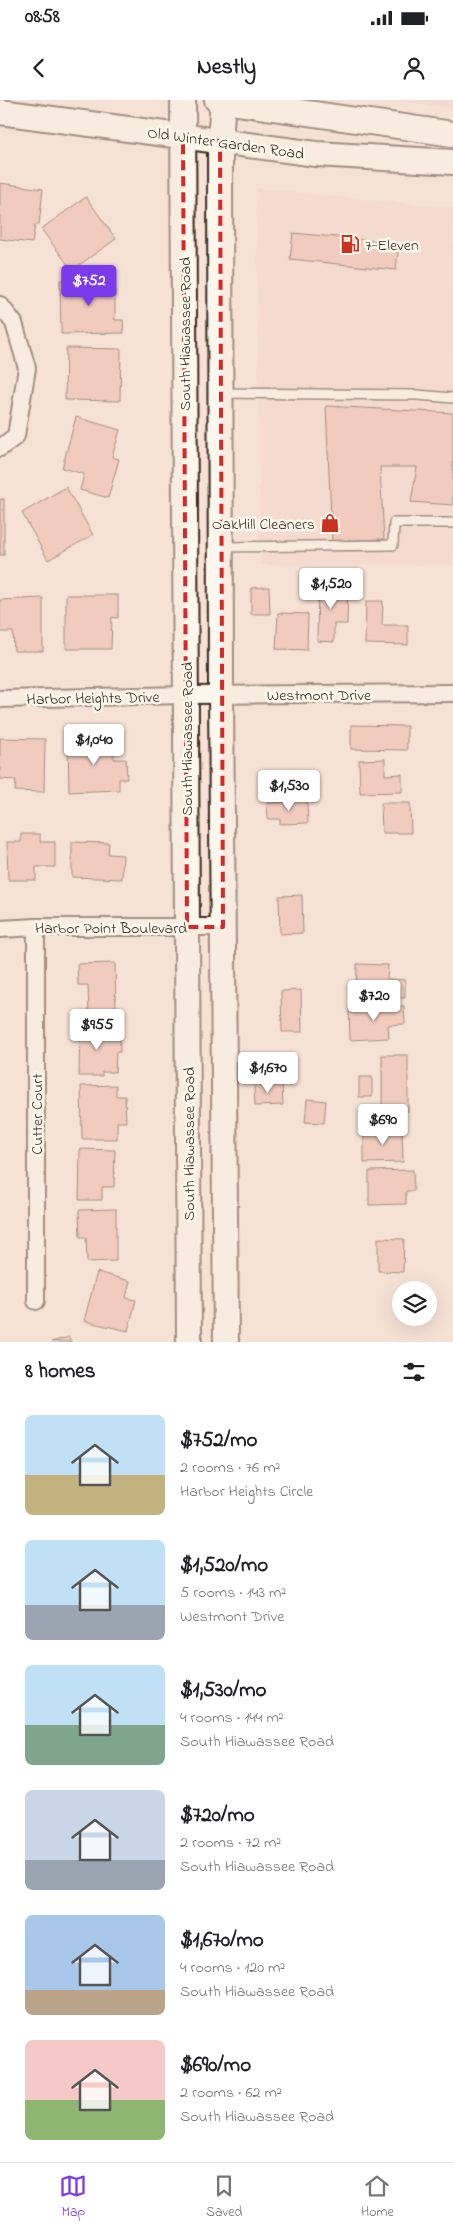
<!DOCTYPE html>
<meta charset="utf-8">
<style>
body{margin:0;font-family:"Indie Flower",sans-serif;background:#f6f6f6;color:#202124;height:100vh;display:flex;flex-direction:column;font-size:19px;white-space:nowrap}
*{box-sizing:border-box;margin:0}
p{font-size:16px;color:#757577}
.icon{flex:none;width:28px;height:28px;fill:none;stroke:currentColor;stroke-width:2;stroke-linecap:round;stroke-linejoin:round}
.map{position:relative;height:1242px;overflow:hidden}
.details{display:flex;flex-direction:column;background:#fff;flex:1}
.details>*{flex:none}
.tools{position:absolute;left:392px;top:1181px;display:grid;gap:10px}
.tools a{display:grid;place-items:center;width:45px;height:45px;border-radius:50%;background:#fff;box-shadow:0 5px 20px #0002;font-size:25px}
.price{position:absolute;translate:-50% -42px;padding:0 11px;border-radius:5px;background:#fff;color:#222;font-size:16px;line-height:32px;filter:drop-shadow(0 1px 2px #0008)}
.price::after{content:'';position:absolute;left:50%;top:30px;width:15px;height:11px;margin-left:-8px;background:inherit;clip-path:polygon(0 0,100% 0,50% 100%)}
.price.current{background:#7c3aed;color:#fff}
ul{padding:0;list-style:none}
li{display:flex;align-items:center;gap:15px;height:125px;padding:0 25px}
li span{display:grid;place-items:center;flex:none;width:140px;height:100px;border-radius:8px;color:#555}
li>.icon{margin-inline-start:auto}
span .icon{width:60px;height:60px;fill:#fffc;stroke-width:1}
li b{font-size:21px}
h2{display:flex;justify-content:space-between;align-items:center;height:60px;padding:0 25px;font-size:21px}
.status{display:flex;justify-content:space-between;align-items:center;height:35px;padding:0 25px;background:#fff;direction:ltr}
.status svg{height:14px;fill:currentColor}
header{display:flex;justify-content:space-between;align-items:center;height:65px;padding:0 25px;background:#fff;font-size:22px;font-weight:800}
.dock{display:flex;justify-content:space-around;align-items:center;height:70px;border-top:1px solid #e0e0e0;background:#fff;font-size:14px;color:#757577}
.dock a{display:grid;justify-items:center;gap:2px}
.dock .current{color:#7c3aed}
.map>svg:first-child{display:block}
.built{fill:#f3d3c7}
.building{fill:#ebb1a3;stroke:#3b2a1e}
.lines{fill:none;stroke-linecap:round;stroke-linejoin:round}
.lane-casing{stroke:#3b2a1e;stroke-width:12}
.street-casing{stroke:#3b2a1e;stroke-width:20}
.secondary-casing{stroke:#3b2a1e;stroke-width:28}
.lane{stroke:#fbf7ec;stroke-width:9}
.street{stroke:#fbf7ec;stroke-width:16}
.secondary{stroke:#fbf7ec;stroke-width:24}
.marked{fill:none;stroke:#d62828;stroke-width:4;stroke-dasharray:10 6;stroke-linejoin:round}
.labels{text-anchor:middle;stroke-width:5;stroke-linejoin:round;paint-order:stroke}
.street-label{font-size:16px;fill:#3b2a1e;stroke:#fbf7ec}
.poi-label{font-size:16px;fill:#3b2a1e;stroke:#fbf7ec;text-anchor:start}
</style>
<div class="status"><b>08:58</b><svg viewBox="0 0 49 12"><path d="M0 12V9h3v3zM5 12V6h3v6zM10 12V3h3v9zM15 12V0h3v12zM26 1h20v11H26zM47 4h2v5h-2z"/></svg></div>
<header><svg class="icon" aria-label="back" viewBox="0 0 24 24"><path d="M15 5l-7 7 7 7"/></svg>Nestly<svg class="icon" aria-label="person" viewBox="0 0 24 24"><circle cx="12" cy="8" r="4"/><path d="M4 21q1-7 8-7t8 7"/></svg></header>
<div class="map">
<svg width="453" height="1242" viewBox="0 0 453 1242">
<rect width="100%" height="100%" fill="#f6e2d6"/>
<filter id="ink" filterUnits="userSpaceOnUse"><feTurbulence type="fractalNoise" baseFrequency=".02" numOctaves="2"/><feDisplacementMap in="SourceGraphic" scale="10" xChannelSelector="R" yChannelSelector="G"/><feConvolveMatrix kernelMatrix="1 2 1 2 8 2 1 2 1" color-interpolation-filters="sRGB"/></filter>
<g filter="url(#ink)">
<g class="built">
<path d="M396,0H453V9Z"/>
<path d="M256,88L453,108V465H260Z"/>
</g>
<g class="building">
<path d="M0,83L43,89L39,125H35L32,143L0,139Z"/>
<path d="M86,97L116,139L72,170L41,129Z"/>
<path d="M293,133L399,143L396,170L290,159Z"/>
<path d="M115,179V220H123L124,233L61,234L60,180Z"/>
<path d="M66,248L121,249L120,301L65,300Z"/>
<path d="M326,306L453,313V405L411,402L417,367H380L384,439L332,441Z"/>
<path d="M76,317L120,330L112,357L119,359L108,398L80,390L84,374L62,368Z"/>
<path d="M66,387L93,435L48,460L22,413Z"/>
<rect x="0" y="399" width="4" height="56"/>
<path d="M318,484H348L347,524H334V542L317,541Z"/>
<path d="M269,487L270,514H251V488Z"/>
<path d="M66,495H118V518L112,517L111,549H66Z"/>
<path d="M43,498V551H14L13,532H0V500Z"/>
<path d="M366,501H383L382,525H408V545L365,544Z"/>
<path d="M278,513L308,514L307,550L276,549Z"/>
<path d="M351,625L407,626V650L351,649Z"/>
<path d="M113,636L114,659H126L127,679H119V690L69,692L68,637H91V651H98V637Z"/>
<path d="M0,638L45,639L44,692L15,691L16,680L0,679Z"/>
<path d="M385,659V675L402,674V692L360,693L359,660Z"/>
<path d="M307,701L308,723L280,724V719H268L267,703Z"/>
<path d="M381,703H410L411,733H382Z"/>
<path d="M21,734H40V742H55V767H36V780H8L7,742H21Z"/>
<path d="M72,742L109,743L108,754L123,755L122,779L72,777Z"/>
<path d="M302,795L303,833L280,834L279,796Z"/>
<path d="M115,863L116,914L89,915L88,885H78L77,864Z"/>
<path d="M357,864L388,865L387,879L405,880V898L356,896Z"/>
<path d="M301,890L302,932H282L281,891Z"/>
<path d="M404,906L405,924L388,925L389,938L350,940L349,908Z"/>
<path d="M80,925H103V937H120V952H116L115,972H102V976H79Z"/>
<rect x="382" y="955" width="26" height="56"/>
<rect x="359" y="977" width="13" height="20"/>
<path d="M254,983H282L283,1005L255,1006Z"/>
<path d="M116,985V996H125L126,1022H117V1039H82L81,986Z"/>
<path d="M307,999L326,1001L324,1023L305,1022Z"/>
<path d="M364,1029H402L403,1062L364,1063Z"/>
<path d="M80,1049L115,1050L114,1087H102V1100H79Z"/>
<path d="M413,1070L414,1091H406V1104L369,1105V1071Z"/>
<path d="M116,1109V1161L87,1162L86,1137H80L79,1110Z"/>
<path d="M378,1138L404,1139L403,1172L378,1171Z"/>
<path d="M97,1172L130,1181L126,1198L136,1200L128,1231L84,1221Z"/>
<path d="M69,1237L71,1242H51Z"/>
</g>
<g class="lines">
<g class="lane-casing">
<g id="lane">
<path d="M221,293L417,295L453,298"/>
<path d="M222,447L393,445L394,423H453"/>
</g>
</g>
<g class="street-casing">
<g id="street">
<path d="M0,205L14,223L27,268L16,336L0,348"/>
<path d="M0,599L186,595L453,593"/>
<path d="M36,827V1201"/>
<path d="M0,829L36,827H223"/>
</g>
</g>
<g class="secondary-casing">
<g id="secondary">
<path d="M183,0L189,1242"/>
<path d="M217,0L453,34"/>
<path d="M223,0L220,41L221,595L226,1242"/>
<path d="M0,12L316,54L453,62"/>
</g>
</g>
<use href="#lane" class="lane"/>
<use href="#street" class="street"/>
<use href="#secondary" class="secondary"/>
</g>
</g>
<path d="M0 0H453V1242H0ZM183,36L220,41L223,827H187Z" fill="#f6e2d6" fill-opacity=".55" fill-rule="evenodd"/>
<path class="marked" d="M183,36L220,41L223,827H187Z"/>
<defs>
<g id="fuel-bare" transform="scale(1.5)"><path d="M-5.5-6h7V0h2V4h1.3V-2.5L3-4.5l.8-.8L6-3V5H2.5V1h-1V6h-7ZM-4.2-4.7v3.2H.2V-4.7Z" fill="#c8321e" stroke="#fbf7ec" stroke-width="2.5" paint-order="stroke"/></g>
<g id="shop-bare" transform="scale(1.5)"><path d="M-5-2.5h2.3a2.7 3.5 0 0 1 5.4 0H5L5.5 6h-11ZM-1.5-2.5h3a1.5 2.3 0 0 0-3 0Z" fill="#c8321e" stroke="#fbf7ec" stroke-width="2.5" paint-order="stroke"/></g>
</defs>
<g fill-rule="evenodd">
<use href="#fuel-bare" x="350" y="144"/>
<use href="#shop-bare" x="330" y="423"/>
</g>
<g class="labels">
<g class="street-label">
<text transform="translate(226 42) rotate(8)" y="6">Old Winter Garden Road</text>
<text transform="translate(184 234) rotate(-90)" y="6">South Hiawassee Road</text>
<text x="319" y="600">Westmont Drive</text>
<text transform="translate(93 597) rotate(-1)" y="6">Harbor Heights Drive</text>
<text transform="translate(186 639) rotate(-90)" y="6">South Hiawassee Road</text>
<text x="111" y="833">Harbor Point Boulevard</text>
<text transform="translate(36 1014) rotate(-90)" y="6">Cutter Court</text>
<text transform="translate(188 1044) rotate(-90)" y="6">South Hiawassee Road</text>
</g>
<g class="poi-label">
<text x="365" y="150">7-Eleven</text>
<text x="315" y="429" text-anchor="end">OakHill Cleaners</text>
</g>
</g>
</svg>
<div class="tools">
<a><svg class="icon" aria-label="layers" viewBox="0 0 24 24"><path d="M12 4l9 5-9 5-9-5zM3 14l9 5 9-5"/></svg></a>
</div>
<b class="price current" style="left:89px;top:207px">$752</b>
<b class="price" style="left:331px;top:510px">$1,520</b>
<b class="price" style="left:94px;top:666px">$1,040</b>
<b class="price" style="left:289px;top:712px">$1,530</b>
<b class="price" style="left:374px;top:922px">$720</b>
<b class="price" style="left:97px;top:951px">$955</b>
<b class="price" style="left:268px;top:994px">$1,670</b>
<b class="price" style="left:383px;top:1046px">$690</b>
</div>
<section class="details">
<h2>8 homes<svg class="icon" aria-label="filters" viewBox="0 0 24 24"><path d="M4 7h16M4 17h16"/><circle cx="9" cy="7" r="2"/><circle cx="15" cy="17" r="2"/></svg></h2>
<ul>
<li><span style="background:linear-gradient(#bfe0f5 60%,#c2b280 0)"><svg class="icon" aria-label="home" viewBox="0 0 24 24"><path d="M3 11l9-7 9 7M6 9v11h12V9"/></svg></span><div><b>$752/mo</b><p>2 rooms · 76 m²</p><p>Harbor Heights Circle</p></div></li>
<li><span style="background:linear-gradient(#bfe0f5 65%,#9aa5b1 0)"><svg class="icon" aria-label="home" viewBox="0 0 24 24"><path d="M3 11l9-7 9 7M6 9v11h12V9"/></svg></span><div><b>$1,520/mo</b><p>5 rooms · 143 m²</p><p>Westmont Drive</p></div></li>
<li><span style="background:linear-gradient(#bfe0f5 60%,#7fa58c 0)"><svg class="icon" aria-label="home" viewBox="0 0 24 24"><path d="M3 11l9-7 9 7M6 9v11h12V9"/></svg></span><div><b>$1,530/mo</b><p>4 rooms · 144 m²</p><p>South Hiawassee Road</p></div></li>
<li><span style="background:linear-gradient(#c9d6e8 70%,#9aa5b1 0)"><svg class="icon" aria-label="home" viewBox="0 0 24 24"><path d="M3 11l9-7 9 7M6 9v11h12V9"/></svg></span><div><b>$720/mo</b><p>2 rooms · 72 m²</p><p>South Hiawassee Road</p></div></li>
<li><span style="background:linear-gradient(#a9c7e8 75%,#b9a48a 0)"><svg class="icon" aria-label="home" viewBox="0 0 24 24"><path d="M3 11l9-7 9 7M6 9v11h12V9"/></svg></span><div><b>$1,670/mo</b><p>4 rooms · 120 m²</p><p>South Hiawassee Road</p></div></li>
<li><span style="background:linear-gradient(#f6c9c9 60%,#8fb573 0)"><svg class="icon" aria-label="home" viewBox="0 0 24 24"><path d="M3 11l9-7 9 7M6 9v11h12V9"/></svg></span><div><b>$690/mo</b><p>2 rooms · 62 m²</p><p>South Hiawassee Road</p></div></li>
</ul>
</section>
<nav class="dock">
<a class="current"><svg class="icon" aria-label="map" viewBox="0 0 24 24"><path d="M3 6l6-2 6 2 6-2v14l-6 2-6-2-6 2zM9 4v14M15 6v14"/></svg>Map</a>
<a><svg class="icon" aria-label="saved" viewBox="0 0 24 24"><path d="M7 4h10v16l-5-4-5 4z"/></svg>Saved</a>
<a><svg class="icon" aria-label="home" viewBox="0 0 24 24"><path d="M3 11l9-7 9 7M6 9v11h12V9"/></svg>Home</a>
</nav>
